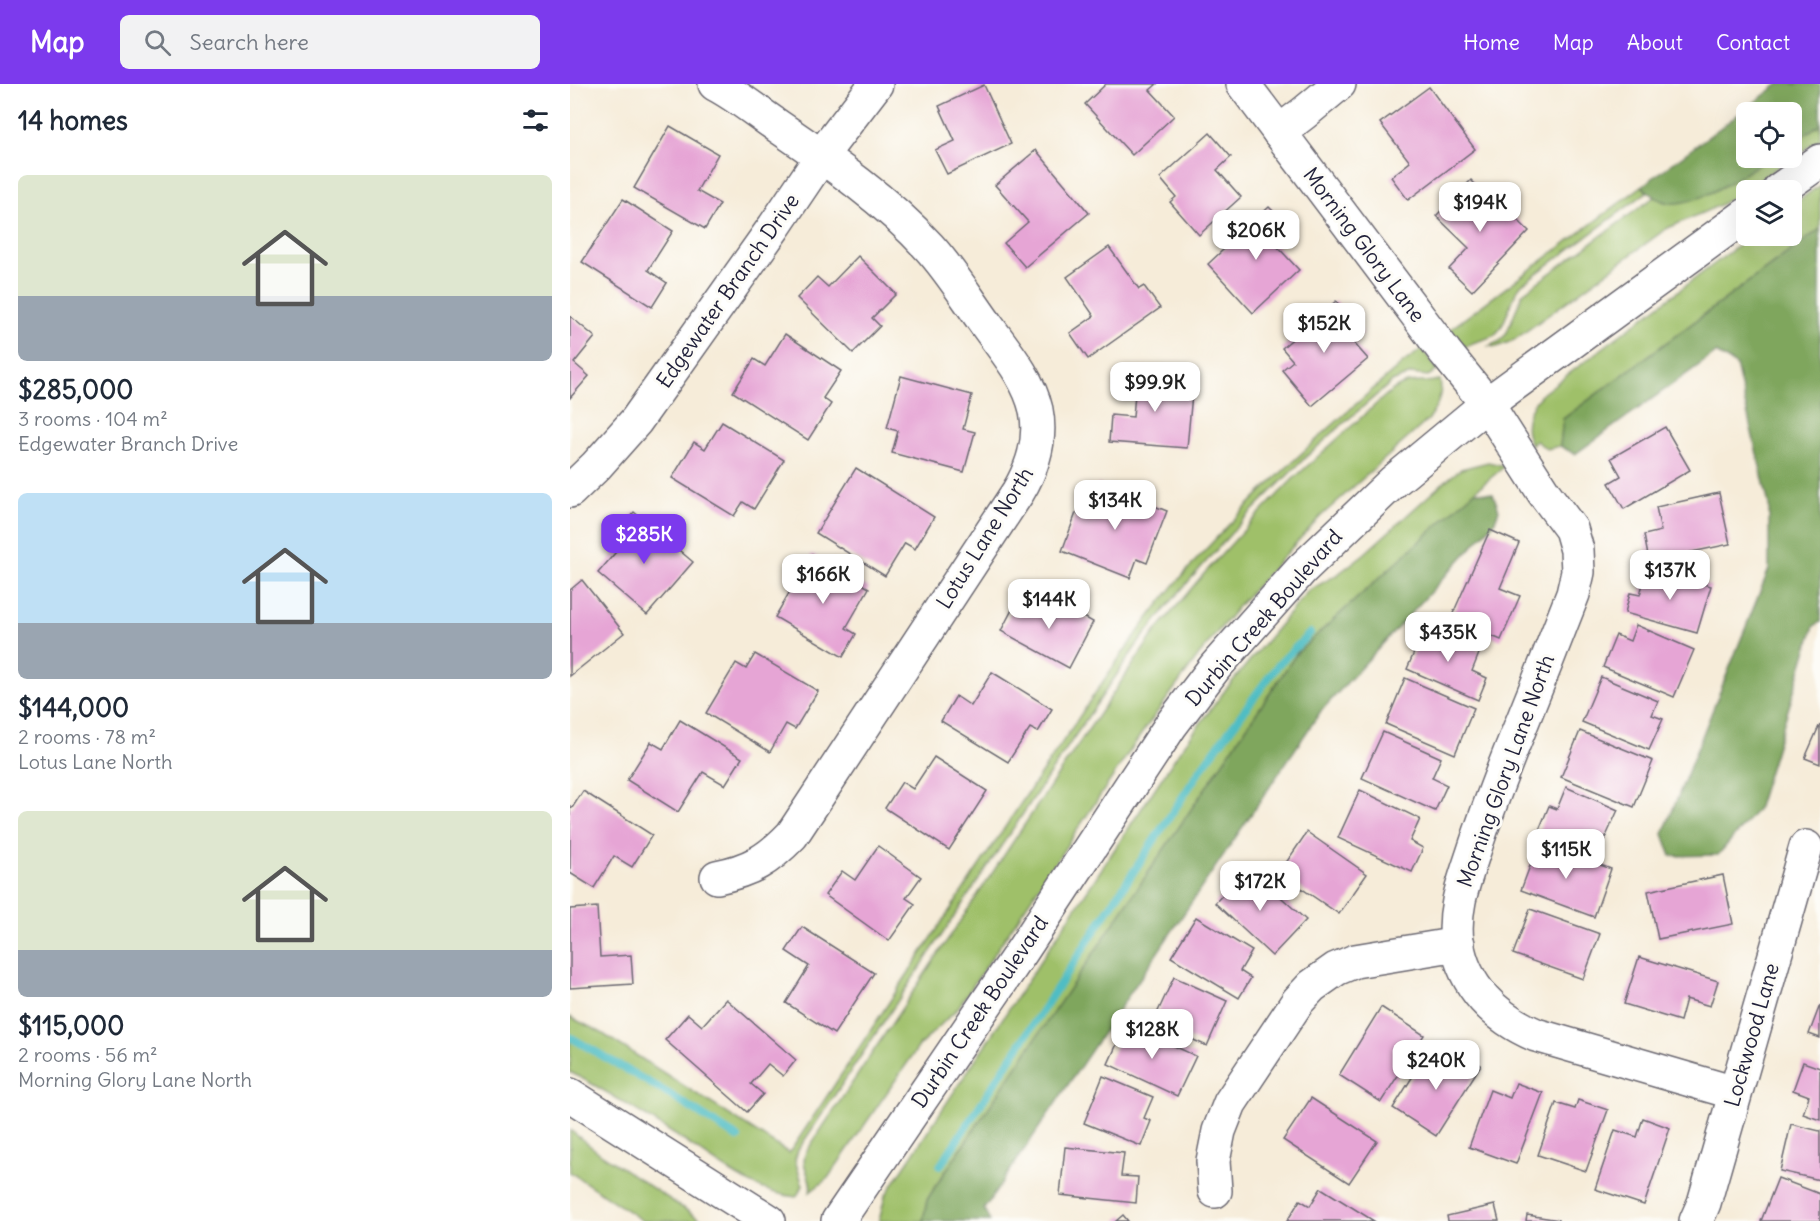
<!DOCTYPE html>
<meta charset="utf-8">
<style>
body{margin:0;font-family:Delius,sans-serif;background:#f2f2f3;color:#1f2937;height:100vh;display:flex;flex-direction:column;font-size:22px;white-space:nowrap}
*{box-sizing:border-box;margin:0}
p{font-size:20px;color:#747a83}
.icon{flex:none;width:33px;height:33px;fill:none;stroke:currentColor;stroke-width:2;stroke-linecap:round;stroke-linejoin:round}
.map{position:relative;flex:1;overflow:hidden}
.sheet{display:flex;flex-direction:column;background:#fff;width:570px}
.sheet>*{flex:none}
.fabs{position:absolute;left:1166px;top:18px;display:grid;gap:12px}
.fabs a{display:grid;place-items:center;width:66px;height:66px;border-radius:9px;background:#fff;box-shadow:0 6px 24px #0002;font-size:30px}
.price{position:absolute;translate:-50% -51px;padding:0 14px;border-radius:12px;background:#fff;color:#222;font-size:20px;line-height:39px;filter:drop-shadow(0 2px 3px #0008)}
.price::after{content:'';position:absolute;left:50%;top:36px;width:18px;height:14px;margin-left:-9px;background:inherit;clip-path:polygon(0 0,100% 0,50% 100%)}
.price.current{background:#7c3aed;color:#fff}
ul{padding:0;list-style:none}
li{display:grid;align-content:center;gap:12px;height:318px;padding:0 18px}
li span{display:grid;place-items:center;height:186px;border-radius:9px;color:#555}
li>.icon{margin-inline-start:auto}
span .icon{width:108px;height:108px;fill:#fffc;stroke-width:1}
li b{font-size:26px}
h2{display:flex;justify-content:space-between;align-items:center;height:72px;padding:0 18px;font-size:26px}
header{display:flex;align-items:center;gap:36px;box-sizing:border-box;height:84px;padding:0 30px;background:#7c3aed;color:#fff}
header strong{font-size:28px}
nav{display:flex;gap:33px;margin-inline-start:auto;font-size:21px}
.search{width:420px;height:54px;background:#f2f2f3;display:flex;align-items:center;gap:15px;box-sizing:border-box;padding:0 21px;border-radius:9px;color:#747a83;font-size:22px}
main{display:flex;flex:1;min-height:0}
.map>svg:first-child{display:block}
.green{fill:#9fc069;stroke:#607152;stroke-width:1.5}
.forest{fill:#7fa65d;stroke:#50644c;stroke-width:1.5}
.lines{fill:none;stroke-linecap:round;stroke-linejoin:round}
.stream{stroke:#4fbdc4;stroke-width:8}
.building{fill:#e6a5d5}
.minor-casing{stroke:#6c6972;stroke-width:36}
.minor{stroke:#fff;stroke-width:33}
.labels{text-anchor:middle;stroke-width:6;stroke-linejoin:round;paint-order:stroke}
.street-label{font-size:21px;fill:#22223b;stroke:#fdfcf7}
</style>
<header>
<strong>Map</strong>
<div class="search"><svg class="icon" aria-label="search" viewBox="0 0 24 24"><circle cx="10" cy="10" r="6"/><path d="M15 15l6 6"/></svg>Search here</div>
<nav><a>Home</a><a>Map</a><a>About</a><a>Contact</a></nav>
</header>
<main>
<section class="sheet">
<h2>14 homes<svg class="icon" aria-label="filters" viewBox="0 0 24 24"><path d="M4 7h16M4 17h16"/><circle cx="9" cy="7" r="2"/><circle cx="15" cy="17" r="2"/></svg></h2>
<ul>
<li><span style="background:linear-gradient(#dfe7d0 65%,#9aa5b1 0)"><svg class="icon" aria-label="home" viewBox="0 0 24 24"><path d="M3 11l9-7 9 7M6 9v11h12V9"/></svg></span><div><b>$285,000</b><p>3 rooms · 104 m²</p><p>Edgewater Branch Drive</p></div></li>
<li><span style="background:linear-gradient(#bfe0f5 70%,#9aa5b1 0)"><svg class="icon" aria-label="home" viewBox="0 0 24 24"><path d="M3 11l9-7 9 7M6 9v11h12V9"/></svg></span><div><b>$144,000</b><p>2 rooms · 78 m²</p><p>Lotus Lane North</p></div></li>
<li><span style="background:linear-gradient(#dfe7d0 75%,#9aa5b1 0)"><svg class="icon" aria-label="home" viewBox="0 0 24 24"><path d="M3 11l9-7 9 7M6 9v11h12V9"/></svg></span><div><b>$115,000</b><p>2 rooms · 56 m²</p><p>Morning Glory Lane North</p></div></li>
</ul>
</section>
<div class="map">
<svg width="1250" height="1137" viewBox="0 0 1250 1137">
<rect width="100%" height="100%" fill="#fdfcf7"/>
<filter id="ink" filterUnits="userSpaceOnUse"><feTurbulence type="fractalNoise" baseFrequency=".0167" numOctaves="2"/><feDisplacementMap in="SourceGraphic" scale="12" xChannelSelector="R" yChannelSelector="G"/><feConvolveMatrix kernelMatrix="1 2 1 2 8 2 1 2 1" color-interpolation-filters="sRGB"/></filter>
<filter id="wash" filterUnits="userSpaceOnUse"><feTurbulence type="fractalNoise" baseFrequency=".008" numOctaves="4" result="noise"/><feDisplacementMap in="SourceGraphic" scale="24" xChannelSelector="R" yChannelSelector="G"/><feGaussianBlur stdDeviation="1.35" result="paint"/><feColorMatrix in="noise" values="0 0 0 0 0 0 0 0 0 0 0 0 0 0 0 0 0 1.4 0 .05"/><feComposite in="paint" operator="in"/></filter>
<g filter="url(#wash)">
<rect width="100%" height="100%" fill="#f6ecd9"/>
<g class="green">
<path d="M1250,40V55L1171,108L1150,121L1096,145L944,256L927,263L919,262L930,257L936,250L953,209L1084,113L1097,119L1152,103L1199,74H1221V60Z"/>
<path d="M1250,101V145L993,335L990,362L977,365L966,357L961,361C951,342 958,324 972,310L1181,152H1221V122Z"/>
<path d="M1072,102L1077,108L951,201C940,214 939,231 930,245C921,258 906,254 896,263L887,258L878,247Z"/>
<path d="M852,265L868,286L858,292L841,290L822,298L774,339L736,373L672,437L604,514L567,561L513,640L228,1066L225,1076L233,1102L226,1113C182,1109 147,1078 111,1055C75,1031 38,1008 0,988V933L30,948L219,1069C305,941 388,812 474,685C520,618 565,545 619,484C685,409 759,343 834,278Z"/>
<path d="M870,296C873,311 867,323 859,335L750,433L670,520L629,571L572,649L388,924L349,962L258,1094L240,1108C244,1094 229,1083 236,1068L497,677L585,548L631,493L687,432L723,395L815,312C840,291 843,302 870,296Z"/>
<path d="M918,378L935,382L905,407L727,569L365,1103L357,1116L353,1137H309L315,1112L609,668L656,605L738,507L768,490L794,470L874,398L891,385Z"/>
<path d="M0,1046L32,1071L133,1137H73L0,1088Z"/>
</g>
<g class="forest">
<path d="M1209,0H1250V40L1221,60V28H1176V74H1199C1172,90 1131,122 1099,119C1088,117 1079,109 1072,102Z"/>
<path d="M1250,145V538L1244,542L1187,726L1148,771L1101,772L1093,750L1199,485V421L1166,281L1146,269L1005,370L990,362L993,335Z"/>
<path d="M905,407L923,410L929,426L924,439L751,627L414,1125L420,1137H353L357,1116L365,1103L727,569Z"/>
</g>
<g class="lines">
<g class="stream">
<path d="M0,953L97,1009L168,1054"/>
<path d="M370,1082L633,682L708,581L740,549"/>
</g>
</g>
<g id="blocks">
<g class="building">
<path d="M536,0H587L580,6L604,32L562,71L515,20Z"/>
<path d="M414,1L441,60L377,90L365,66L385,57L369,22Z"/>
<path d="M859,3L905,65L838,116L821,93L840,78L810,39Z"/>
<path d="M100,42L148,70L127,107L150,120L135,145L64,104Z"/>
<path d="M640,49L661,73L647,86L671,113L629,151L600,118L606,113L590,94Z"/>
<path d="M466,66L519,129L455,183L434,159L458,138L425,101Z"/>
<path d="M901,96L919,114L922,111L959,147L902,207L879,185L899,164L866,132Z"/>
<path d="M53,115L103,147L78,186L97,199L82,223L12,178Z"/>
<path d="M699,123L721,145L705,160L729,186L683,229L638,180Z"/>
<path d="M539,163L569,205L574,202L590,224L518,275L500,249L524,232L497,193Z"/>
<path d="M288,172L326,210L302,234L310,242L283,269L227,214L247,193L258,203Z"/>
<path d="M766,217L793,249L783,258L798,275L742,322L712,286L723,277L712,264Z"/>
<path d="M0,232L25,253L4,279L19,292L0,314Z"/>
<path d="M215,250L271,287L253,314L261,320L238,356L163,308L184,275L195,282Z"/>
<path d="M567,286L611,290L610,309L622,310L617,364L539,358L541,331L563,333Z"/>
<path d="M331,292L402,311L393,345L405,348L394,388L322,369L328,347L317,344Z"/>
<path d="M152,338L214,376L184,425L173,418L164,432L102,394L124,358L135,365Z"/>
<path d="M1095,343L1120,386L1054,425L1039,399L1051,392L1041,374Z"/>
<path d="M286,384L364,433L345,465L335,459L315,492L246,449Z"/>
<path d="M528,400L597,427L577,479L567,475L560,494L492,467L506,429L515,432Z"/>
<path d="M1149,409L1160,460L1079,477L1074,451L1091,447L1086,423Z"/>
<path d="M64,428L123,478L77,531L28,489L57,455L48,447Z"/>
<path d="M920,446L949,459L930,504L950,512L931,556L881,534Z"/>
<path d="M242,470L299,504L276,544L286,550L273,573L205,533Z"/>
<path d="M1077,485L1141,502L1127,549L1055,529L1060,509L1070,511Z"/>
<path d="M12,496L54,549L0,592V506Z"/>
<path d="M476,512L523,538L499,584L431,547L445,520L465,531Z"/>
<path d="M1066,541L1124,566L1104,613L1033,583L1046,551L1060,557Z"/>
<path d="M855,543L910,567L902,587L917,594L908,616L837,585Z"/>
<path d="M185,570L248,607L225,645L216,640L200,668L136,629L166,579L176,585Z"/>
<path d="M422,588L482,625L468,648L460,644L438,678L371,637L386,612L401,622Z"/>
<path d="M1031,593L1088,617L1082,631L1093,635L1079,666L1012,638Z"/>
<path d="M835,594L904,624L885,670L816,640Z"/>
<path d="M110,636L172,674L155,701L133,688L108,728L57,696L81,658L93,665Z"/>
<path d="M1250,640V680L1235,674Z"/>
<path d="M1010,647L1083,677L1064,723L991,693Z"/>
<path d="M813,648L871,674L862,694L877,701L865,727L792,694Z"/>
<path d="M364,673L417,707L379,766L315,724L332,698L343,705Z"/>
<path d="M996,703L1048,726L1027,772L969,746L979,722L987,725Z"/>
<path d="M790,706L850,735L840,757L853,764L842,788L768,754Z"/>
<path d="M13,707L82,751L62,783L44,772L24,804L0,789V722L2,724Z"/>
<path d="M737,748L797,790L769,830L709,789Z"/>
<path d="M969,758L1041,785L1024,833L951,806Z"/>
<path d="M308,762L351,793L336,814L345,820L319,857L255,811L272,787L285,796Z"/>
<path d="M678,783L736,836L702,872L645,819Z"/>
<path d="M1153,791L1163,840L1088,855L1078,807Z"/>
<path d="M27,823L30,873L61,871L63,900L0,904V825Z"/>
<path d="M960,825L1030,850L1013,895L943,870Z"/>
<path d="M626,833L682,867L670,887L681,894L669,914L601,873Z"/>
<path d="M232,843L304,889L264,950L216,919L239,882L216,867Z"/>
<path d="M1069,873L1148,897L1140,922L1116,915L1110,937L1054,920Z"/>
<path d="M604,893L657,917L637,962L583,938Z"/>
<path d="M156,915L226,976L213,992L198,980L181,1000L193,1010L177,1028L95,956L118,930L132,942Z"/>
<path d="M1250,921V954L1239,950Z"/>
<path d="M811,923L854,951L811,1018L769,991Z"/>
<path d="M556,940L626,972L607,1012L538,980Z"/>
<path d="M888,967L911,981L866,1052L823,1024L856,971L877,984Z"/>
<path d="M1233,978L1250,984V1036L1233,1030L1239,1012L1223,1006Z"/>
<path d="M533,992L583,1013L574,1034L581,1037L571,1062L514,1039Z"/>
<path d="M946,999L973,1009L946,1080L899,1063L920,1006L940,1014Z"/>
<path d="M741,1014L807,1057L779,1099L713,1056Z"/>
<path d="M1008,1016L1038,1026L1016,1087L968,1071L986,1019L1005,1025Z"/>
<path d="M1073,1034L1100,1044L1074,1121L1025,1105L1045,1046L1067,1053Z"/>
<path d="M1221,1040L1250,1047V1096L1210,1087Z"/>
<path d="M495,1063L554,1069L551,1092L568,1093L566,1119L490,1111Z"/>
<path d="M1208,1094L1250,1110V1137H1191Z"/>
<path d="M751,1104L804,1137H717L730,1116L740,1122Z"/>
<path d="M925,1121L929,1137H878L877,1132Z"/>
<path d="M553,1131L558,1137H546Z"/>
<path d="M957,1131L989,1136V1137H956Z"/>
</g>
</g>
</g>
<g filter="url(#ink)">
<use href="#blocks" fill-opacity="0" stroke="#6c6972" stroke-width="1.5"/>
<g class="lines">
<g class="minor-casing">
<g id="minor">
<path d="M145,0C168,12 188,29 209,43C262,79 316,116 359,163C381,187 399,217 418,243C436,268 459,295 466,326C472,356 463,383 448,408L222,751C198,776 181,786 147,793"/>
<path d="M673,0L875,268L917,320L974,409L1001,445L1007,466L1008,488L1003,510C982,564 961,617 939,671C926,704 914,736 903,770C893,800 883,826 887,858C894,903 926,934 966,951L1165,1009"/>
<path d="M709,48L734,29L769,0"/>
<path d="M1209,106L1250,77"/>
<path d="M0,407L26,382L66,337L204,143L260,60L306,0"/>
<path d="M0,1011L199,1137"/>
<path d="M645,1107L643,1077L649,1047L660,1019L728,917L742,902L766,885L785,877L888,860"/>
<path d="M268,1137L452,867L601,641L645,583L732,485L824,397L917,320L1176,131"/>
<path d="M1126,1137L1134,1119L1236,763"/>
</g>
</g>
<use href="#minor" class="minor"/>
</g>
</g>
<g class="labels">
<g class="street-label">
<text transform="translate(794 161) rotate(53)" y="7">Morning Glory Lane</text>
<text transform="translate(158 207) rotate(-55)" y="7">Edgewater Branch Drive</text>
<text transform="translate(415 454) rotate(-58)" y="7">Lotus Lane North</text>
<text transform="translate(694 534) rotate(-49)" y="7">Durbin Creek Boulevard</text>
<text transform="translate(936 687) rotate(-70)" y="7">Morning Glory Lane North</text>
<text transform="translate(410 928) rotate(-56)" y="7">Durbin Creek Boulevard</text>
<text transform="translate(1182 951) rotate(-74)" y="7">Lockwood Lane</text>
</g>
</g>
</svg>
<div class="fabs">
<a><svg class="icon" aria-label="locate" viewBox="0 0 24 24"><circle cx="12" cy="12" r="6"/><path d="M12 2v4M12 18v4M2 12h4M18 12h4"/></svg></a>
<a><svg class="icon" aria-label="layers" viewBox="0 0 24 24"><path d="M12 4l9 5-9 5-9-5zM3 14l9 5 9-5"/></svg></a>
</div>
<b class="price" style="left:910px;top:149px">$194K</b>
<b class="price" style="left:686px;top:177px">$206K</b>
<b class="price" style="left:754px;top:270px">$152K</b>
<b class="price" style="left:585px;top:329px">$99.9K</b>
<b class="price" style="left:545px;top:447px">$134K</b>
<b class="price current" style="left:74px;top:481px">$285K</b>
<b class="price" style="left:1100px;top:517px">$137K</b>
<b class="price" style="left:253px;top:521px">$166K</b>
<b class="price" style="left:479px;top:546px">$144K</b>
<b class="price" style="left:878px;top:579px">$435K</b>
<b class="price" style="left:996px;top:796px">$115K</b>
<b class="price" style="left:690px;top:828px">$172K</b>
<b class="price" style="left:582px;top:976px">$128K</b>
<b class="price" style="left:866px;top:1007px">$240K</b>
</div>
</main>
